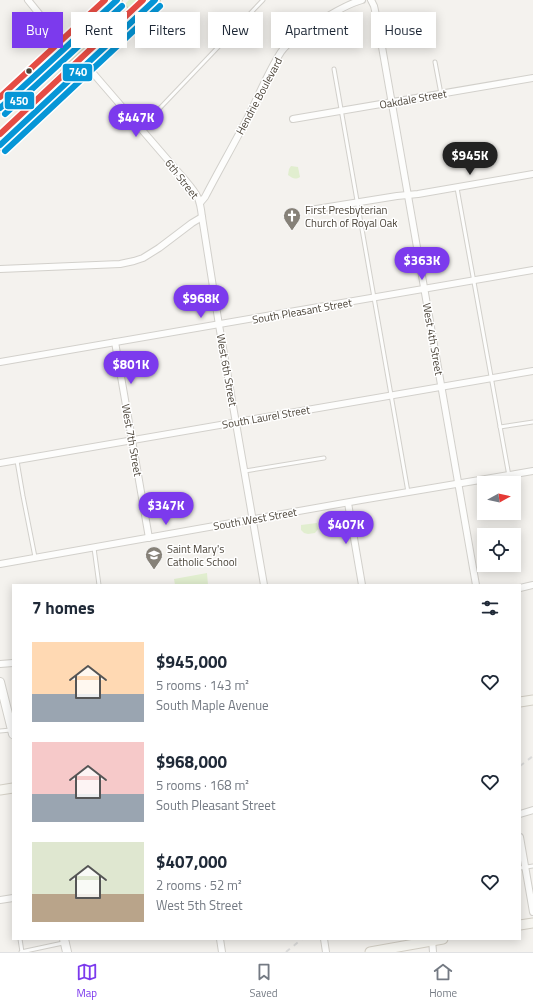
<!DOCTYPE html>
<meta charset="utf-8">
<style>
body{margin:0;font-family:"Titillium Web",sans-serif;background:#f6f6f7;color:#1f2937;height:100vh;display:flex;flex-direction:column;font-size:15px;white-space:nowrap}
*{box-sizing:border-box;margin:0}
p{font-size:13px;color:#747a83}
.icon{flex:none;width:22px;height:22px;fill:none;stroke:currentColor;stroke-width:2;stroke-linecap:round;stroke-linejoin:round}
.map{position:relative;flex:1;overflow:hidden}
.panel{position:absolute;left:12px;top:584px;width:509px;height:356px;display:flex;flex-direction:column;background:#fff;border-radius:0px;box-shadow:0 2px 10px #0003}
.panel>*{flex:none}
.hud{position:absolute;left:12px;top:12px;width:509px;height:36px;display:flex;gap:8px}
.needle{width:26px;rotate:82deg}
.controls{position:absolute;left:477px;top:476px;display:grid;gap:8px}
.controls a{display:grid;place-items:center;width:44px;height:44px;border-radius:0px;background:#fff;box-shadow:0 2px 10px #0003;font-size:20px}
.price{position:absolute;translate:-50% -34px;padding:0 9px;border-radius:14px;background:#7c3aed;color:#fff;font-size:13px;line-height:26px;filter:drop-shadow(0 1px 2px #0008)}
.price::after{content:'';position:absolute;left:50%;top:24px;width:12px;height:9px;margin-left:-6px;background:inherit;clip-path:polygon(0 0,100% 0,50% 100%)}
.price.selected{background:#222;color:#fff}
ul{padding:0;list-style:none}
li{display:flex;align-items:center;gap:12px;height:100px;padding:0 20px}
li span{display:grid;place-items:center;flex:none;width:112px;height:80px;border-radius:0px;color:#555}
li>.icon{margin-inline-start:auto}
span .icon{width:48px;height:48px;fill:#fffc;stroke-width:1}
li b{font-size:17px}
h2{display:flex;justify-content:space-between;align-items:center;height:48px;padding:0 20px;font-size:17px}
.pill{padding:0 14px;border-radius:0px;background:#fff;box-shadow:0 2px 10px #0003;font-size:14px;line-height:36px}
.pill.selected{background:#7c3aed;color:#fff}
.menu{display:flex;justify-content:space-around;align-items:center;height:56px;border-top:1px solid #e0e1e3;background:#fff;font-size:11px;color:#747a83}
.menu a{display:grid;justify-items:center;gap:2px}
.menu .selected{color:#7c3aed}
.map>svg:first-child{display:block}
.green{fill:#e1eecf}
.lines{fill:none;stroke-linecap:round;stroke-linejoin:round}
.service-casing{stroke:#d2d0cb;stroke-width:5}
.minor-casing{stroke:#d2d0cb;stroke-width:8}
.tertiary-casing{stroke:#d2d0cb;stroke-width:10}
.secondary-casing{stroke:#d3cfc5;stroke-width:11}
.primary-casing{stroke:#d6cebb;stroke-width:12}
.service{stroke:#fdfdfc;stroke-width:3}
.minor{stroke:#fdfdfc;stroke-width:6}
.tertiary{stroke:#fdfdfc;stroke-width:8}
.secondary{stroke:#f7f6f1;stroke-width:9}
.primary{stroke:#f2efe6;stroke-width:10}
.rail{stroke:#dbdbda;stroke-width:2;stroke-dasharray:5 5;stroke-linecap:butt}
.bus-1-casing{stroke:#fff;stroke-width:9}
.bus-2-casing{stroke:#fff;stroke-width:9}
.bus-3-casing{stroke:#fff;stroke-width:9}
.bus-1{stroke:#0696d7;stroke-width:6}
.bus-2{stroke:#0696d7;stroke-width:6}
.bus-3{stroke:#e54c44;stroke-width:6}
.bus-dot{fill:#4b4439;stroke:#fff;stroke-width:1.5}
.labels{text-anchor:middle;stroke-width:3;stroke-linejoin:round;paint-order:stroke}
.street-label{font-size:11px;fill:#4b4439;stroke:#fff}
.poi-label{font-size:11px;fill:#4b4439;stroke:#fff;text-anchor:start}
.line-badge{stroke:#fff;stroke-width:1.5}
.badge-label{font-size:11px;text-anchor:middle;font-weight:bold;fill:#fff}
</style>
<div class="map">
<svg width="533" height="952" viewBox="0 0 533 952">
<rect width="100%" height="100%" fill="#f4f2ee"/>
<g class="green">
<path d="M129,0H149L131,16L124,5Z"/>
<path d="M115,15L117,17L119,20L118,23L60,77L44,97L19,120L15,121L12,119L11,116L12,113L70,60L85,41L112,16Z"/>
<path d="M291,166L298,167L300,177C295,180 292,178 288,175L289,169Z"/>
<path d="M317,523L318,529L315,533L308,534L304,533L301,530V525Z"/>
<path d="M207,573L208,585H175L174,579Z"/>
</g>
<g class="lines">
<g class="service-casing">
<g id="service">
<path d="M435,62L441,94"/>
<path d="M334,69L408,492"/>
<path d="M140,129L263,0"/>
<path d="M457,188L509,476"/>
<path d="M500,427L533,422"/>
<path d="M17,461L23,496L35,557"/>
<path d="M245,471L324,458"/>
<path d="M94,548L99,585"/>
<path d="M0,731L11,730"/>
<path d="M520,868L533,866"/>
<path d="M20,939L22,952"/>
<path d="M21,952L63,943"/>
</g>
</g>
<g class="minor-casing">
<g id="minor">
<path d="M28,0L66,47"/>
<path d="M371,0L374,6L378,24L476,585"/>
<path d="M86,65L186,181C198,195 200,199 202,217L219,325L264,585"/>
<path d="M293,119L533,78"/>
<path d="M200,203L205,197C219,170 234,144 248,117C259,95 268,72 281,52C292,36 343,5 362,0"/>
<path d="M310,210L397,196L418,194L533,174"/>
<path d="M0,269L120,264L134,261L143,258L159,248L192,223L202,217"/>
<path d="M115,342L149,538"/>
<path d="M0,362L533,270"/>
<path d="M0,463L533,371"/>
<path d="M348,503L362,585"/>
<path d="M0,564L361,500L533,471"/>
<path d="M520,588L533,585"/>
<path d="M0,664L13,663"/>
<path d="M520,814L533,810"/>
<path d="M520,837L533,912"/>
<path d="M0,900L13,898"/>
<path d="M220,939L222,952"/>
<path d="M324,939L326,952"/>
<path d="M432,939L433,952"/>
</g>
</g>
<g class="tertiary-casing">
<g id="tertiary">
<path d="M0,682L13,734"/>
<path d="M64,939L67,952"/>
</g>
</g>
<g class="secondary-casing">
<g id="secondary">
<path d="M520,702L533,700"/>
<path d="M0,790L13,788"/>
<path d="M520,925L533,923"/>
<path d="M370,952L443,939"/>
</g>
</g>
<g class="primary-casing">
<g id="primary">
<path d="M66,82L71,68L122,22C129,10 119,4 108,8"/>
<path d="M0,108L117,0"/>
<path d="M17,129C7,131 1,127 5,116L56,68L63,52"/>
<path d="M0,145L155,0"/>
</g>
</g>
<use href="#service" class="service"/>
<use href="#minor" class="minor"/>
<use href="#tertiary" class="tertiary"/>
<use href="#secondary" class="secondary"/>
<use href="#primary" class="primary"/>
<g class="rail">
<path d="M520,766L533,756"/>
<path d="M286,952L302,939"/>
</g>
<g class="bus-1-casing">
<g id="bus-1">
<path d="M0,108L117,0"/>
<path d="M0,145L155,0"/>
</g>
</g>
<g class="bus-2-casing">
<g id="bus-2">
<path d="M5,114L122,6"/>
<path d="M5,151L160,6"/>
</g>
</g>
<g class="bus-3-casing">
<g id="bus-3">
<path d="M0,97L105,0"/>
<path d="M0,134L143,0"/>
</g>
</g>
<use href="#bus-1" class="bus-1"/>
<use href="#bus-2" class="bus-2"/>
<use href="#bus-3" class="bus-3"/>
</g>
<defs>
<g id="church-pin" transform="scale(0.9)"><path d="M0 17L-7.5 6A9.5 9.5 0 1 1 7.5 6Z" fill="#868178" stroke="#fff"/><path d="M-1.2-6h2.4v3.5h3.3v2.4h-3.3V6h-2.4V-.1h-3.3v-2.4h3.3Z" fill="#fff"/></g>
<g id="school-pin" transform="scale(0.9)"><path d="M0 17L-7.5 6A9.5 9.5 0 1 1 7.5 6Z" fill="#868178" stroke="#fff"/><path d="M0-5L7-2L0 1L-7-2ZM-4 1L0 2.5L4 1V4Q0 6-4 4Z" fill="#fff"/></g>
</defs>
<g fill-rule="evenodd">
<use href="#church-pin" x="292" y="216"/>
<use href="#school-pin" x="154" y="555"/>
</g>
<circle class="bus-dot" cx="29" cy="71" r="3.5"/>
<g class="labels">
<g class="street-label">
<text transform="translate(259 96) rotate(-62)" y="4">Hendrie Boulevard</text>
<text transform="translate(413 99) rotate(-10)" y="4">Oakdale Street</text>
<text transform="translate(182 179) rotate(52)" y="4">6th Street</text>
<text transform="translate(302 311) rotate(-10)" y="4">South Pleasant Street</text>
<text transform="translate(433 339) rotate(80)" y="4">West 4th Street</text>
<text transform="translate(227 370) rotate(80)" y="4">West 6th Street</text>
<text transform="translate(266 417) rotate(-10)" y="4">South Laurel Street</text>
<text transform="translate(132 440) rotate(80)" y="4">West 7th Street</text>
<text transform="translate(255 519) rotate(-10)" y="4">South West Street</text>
</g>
<g class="poi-label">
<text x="305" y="214">First Presbyterian<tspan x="305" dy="13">Church of Royal Oak</tspan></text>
<text x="167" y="553">Saint Mary's<tspan x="167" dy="13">Catholic School</tspan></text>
</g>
</g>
<g class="line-badge">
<rect x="62" y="63" width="31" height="19" rx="4" fill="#0696d7"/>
<rect x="4" y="91" width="31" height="19" rx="4" fill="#0696d7"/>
</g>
<g class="badge-label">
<text x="78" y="76">740</text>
<text x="19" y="105">450</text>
</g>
</svg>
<div class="controls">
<a><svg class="needle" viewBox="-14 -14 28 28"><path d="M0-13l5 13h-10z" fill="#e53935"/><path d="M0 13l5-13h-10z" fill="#747a83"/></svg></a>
<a><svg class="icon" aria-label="locate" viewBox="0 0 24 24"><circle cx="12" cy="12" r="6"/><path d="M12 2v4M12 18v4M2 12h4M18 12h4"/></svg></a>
</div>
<b class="price" style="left:136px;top:138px">$447K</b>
<b class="price selected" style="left:470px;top:176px">$945K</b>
<b class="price" style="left:422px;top:281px">$363K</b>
<b class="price" style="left:201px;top:319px">$968K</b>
<b class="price" style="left:131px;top:385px">$801K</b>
<b class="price" style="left:166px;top:526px">$347K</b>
<b class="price" style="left:346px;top:545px">$407K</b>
<div class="hud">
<a class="pill selected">Buy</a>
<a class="pill">Rent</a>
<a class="pill">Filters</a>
<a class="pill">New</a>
<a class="pill">Apartment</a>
<a class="pill">House</a>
</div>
<section class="panel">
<h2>7 homes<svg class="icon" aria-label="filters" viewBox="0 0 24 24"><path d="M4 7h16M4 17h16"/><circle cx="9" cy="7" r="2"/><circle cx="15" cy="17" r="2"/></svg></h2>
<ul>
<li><span style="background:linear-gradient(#ffd9b3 65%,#9aa5b1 0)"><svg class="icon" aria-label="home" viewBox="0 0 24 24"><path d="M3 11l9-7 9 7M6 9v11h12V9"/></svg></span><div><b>$945,000</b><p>5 rooms · 143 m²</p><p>South Maple Avenue</p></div><svg class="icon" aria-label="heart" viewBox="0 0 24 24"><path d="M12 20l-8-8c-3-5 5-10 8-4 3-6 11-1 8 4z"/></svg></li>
<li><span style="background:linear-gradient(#f6c9c9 65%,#9aa5b1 0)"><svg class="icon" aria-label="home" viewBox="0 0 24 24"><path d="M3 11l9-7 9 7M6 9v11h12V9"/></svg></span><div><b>$968,000</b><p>5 rooms · 168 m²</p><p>South Pleasant Street</p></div><svg class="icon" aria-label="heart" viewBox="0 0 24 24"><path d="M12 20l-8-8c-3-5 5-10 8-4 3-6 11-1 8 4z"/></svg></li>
<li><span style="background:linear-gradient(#dfe7d0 65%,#b9a48a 0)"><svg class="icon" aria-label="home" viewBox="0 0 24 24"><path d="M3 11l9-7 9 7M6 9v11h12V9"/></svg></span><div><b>$407,000</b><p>2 rooms · 52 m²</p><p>West 5th Street</p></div><svg class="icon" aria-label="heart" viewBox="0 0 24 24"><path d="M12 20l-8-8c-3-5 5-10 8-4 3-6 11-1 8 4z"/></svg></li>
</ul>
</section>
</div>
<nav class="menu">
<a class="selected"><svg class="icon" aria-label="map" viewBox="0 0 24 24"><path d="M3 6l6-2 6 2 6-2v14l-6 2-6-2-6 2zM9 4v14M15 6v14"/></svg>Map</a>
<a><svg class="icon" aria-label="saved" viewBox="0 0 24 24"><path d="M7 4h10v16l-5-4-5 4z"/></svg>Saved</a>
<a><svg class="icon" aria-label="home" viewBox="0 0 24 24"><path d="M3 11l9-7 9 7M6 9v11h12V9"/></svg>Home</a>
</nav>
